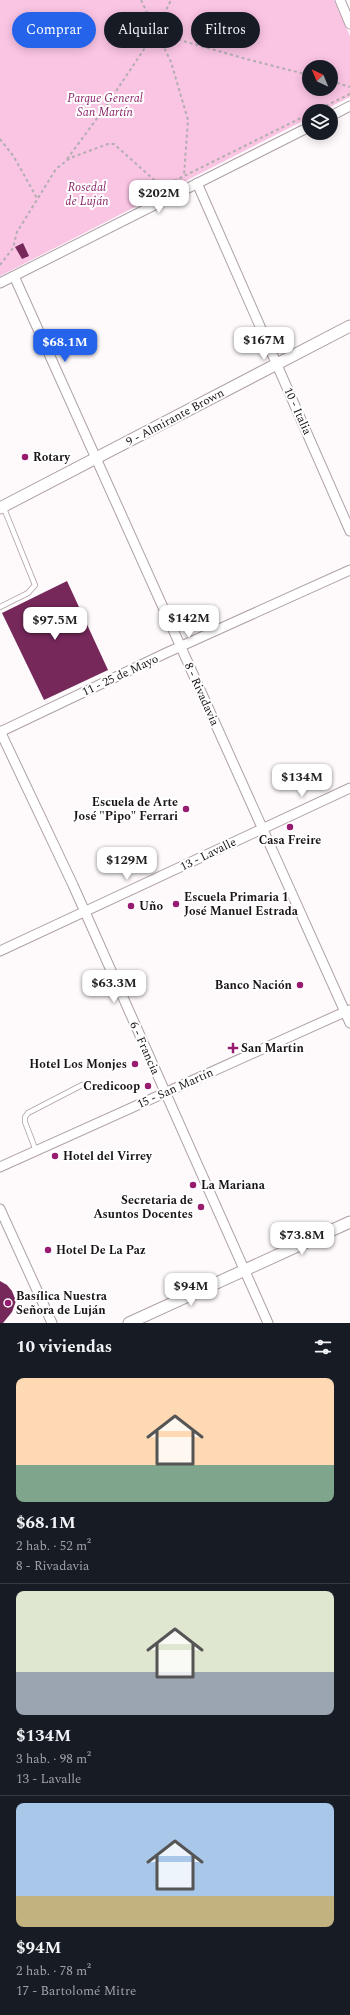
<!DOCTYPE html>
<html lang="es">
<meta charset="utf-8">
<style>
body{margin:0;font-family:Spectral,serif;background:#242831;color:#f1f3f6;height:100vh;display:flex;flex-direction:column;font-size:15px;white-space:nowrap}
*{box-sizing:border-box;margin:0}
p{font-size:13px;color:#9ea1a6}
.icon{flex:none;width:22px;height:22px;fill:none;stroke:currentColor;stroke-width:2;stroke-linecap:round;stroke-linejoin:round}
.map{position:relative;height:1323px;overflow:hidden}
.drawer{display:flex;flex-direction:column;background:#171b24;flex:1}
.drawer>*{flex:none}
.top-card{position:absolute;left:12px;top:12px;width:326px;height:36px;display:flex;gap:8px}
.needle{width:26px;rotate:316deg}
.buttons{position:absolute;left:302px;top:60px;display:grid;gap:8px}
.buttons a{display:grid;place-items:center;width:36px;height:36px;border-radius:50%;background:#171b24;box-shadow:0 2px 10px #0003;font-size:20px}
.price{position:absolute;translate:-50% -34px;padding:0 9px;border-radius:8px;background:#fff;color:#222;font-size:13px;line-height:26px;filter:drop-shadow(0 1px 2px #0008)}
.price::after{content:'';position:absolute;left:50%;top:24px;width:12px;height:9px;margin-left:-6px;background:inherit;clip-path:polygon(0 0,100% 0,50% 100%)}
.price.active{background:#2563eb;color:#fff}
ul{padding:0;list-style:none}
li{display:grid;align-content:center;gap:8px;height:212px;padding:0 16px}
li+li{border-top:1px solid #363941}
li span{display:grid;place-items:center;height:124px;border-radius:8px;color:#555}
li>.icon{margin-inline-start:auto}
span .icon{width:72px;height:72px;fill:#fffc;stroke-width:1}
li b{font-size:17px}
h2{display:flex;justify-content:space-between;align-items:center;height:48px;padding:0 16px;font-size:17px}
.tag{padding:0 14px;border-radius:18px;background:#171b24;box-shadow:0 2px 10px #0003;font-size:14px;line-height:36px}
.tag.active{background:#2563eb;color:#fff}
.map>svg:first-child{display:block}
.green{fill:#fac4e3;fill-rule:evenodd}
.building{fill:#76285b}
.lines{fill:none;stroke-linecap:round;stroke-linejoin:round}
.service-casing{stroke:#af9fa8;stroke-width:6}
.minor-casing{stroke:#af9fa8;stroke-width:11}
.tertiary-casing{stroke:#af9fa8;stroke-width:13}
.path{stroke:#b2aeb0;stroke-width:2;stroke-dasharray:3 3;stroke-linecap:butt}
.service{stroke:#fff;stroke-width:4.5}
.minor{stroke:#fff;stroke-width:9}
.tertiary{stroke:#fff;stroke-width:11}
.poi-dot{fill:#981b72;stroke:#fff;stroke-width:1.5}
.labels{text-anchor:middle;stroke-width:4;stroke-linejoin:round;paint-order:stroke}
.park-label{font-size:12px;font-style:italic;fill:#8c266b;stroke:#fff}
.street-label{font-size:12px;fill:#191417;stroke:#fff}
.poi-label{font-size:12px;font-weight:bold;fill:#191417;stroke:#fff;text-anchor:start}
</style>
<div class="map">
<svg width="350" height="1323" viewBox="0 0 350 1323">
<rect width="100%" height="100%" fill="#fefafc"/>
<path class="green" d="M0,0H334L350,36V97L322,111H309V118L0,276ZM309,67H331V89H309Z"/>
<g class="building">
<path d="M23,243L29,256L22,259L15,247Z"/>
<path d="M67,581L108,670L44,700L2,613Z"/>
<path d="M0,1281L7,1285L12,1291L16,1301L12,1312L3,1323H0Z"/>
</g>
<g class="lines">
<g class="service-casing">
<g id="service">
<path d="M0,607L28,593L35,585L3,506"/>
<path d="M36,1151L25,1122V1117L28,1113L82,1085"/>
</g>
</g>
<g class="minor-casing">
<g id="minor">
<path d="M340,0L350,24"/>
<path d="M331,116L350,106"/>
<path d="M197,183L350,531"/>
<path d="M14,276L350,1023"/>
<path d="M0,283L309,127"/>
<path d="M0,731L73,885L268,1323"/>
<path d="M0,732L166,653L350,570"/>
<path d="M0,951L350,788"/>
<path d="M0,1167L349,1010"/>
<path d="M0,1209L52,1323"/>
</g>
</g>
<g class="tertiary-casing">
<g id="tertiary">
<path d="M0,508L350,326"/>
<path d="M129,1323L350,1222"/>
</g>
</g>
<g class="path">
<path d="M141,0L171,62L188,120L184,175"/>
<path d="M155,33L250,60L309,75"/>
<path d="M331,81L350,87"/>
<path d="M315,111L350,94"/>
<path d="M0,139L14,157L38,200"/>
<path d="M67,159L104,109L155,33L171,0"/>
<path d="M0,265L13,248L17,232L56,169L70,158L108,144H114L153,179L160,184H168L309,114"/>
</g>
<use href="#service" class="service"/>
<use href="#minor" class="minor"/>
<use href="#tertiary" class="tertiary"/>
</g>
<g class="poi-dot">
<circle cx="25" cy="457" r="4"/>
<circle cx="186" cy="809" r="4"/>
<circle cx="290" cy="827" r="4"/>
<circle cx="176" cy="904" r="4"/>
<circle cx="131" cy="906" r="4"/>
<circle cx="300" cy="985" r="4"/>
<path d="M231 1042h4v4h4v4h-4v4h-4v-4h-4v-4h4z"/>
<circle cx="135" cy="1064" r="4"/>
<circle cx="148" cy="1086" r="4"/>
<circle cx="55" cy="1156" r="4"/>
<circle cx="193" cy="1185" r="4"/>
<circle cx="201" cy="1207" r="4"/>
<circle cx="48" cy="1250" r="4"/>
<circle cx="8" cy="1303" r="4"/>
</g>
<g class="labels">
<g class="park-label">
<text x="105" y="102">Parque General<tspan x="105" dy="14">San Martín</tspan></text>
<text x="87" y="191">Rosedal<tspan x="87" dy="14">de Luján</tspan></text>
</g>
<g class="street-label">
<text transform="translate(298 411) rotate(66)" y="4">10 - Italia</text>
<text transform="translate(175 417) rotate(-28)" y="4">9 - Almirante Brown</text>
<text transform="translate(120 675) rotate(-25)" y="4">11 - 25 de Mayo</text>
<text transform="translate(202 694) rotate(66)" y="4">8 - Rivadavia</text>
<text transform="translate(208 854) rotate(-26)" y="4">13 - Lavalle</text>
<text transform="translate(145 1048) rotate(66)" y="4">6 - Francia</text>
<text transform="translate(175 1088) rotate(-24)" y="4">15 - San Martín</text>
</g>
<g class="poi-label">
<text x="33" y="461">Rotary</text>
<text x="178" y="806" text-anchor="end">Escuela de Arte<tspan x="178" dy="14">José "Pipo" Ferrari</tspan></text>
<text x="290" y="844" text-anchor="middle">Casa Freire</text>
<text x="184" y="901">Escuela Primaria 1<tspan x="184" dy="14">José Manuel Estrada</tspan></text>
<text x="139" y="910">Uño</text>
<text x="292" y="989" text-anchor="end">Banco Nación</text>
<text x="241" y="1052">San Martin</text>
<text x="127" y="1068" text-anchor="end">Hotel Los Monjes</text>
<text x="140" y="1090" text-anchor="end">Credicoop</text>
<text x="63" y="1160">Hotel del Virrey</text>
<text x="201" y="1189">La Mariana</text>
<text x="193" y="1204" text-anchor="end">Secretaria de<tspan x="193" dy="14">Asuntos Docentes</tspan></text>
<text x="56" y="1254">Hotel De La Paz</text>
<text x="16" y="1300">Basílica Nuestra<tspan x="16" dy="14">Señora de Luján</tspan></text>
</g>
</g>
</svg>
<div class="buttons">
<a><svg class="needle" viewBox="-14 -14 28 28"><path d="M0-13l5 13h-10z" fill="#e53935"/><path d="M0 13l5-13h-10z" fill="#9ea1a6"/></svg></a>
<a><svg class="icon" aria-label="layers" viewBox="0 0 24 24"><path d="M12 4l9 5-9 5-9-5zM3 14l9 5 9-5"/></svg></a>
</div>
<b class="price" style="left:159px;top:214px">$202M</b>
<b class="price" style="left:264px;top:361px">$167M</b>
<b class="price active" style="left:65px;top:363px">$68.1M</b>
<b class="price" style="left:189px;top:639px">$142M</b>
<b class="price" style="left:55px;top:641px">$97.5M</b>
<b class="price" style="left:302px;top:798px">$134M</b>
<b class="price" style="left:127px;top:881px">$129M</b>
<b class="price" style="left:114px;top:1004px">$63.3M</b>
<b class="price" style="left:302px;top:1256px">$73.8M</b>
<b class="price" style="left:191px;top:1307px">$94M</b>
<div class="top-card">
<a class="tag active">Comprar</a>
<a class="tag">Alquilar</a>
<a class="tag">Filtros</a>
</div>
</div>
<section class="drawer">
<h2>10 viviendas<svg class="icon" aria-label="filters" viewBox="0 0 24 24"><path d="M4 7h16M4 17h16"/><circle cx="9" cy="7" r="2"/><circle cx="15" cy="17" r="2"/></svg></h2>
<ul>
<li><span style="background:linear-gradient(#ffd9b3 70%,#7fa58c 0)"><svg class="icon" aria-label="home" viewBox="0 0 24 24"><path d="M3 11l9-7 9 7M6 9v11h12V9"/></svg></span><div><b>$68.1M</b><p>2 hab. · 52 m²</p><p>8 - Rivadavia</p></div></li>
<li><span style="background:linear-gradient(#dfe7d0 65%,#9aa5b1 0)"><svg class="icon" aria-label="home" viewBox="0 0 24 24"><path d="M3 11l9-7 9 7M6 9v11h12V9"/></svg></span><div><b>$134M</b><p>3 hab. · 98 m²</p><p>13 - Lavalle</p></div></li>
<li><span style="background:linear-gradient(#a9c7e8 75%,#c2b280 0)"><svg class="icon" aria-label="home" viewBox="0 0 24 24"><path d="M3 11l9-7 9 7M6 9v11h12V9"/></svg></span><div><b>$94M</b><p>2 hab. · 78 m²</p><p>17 - Bartolomé Mitre</p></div></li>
</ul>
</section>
